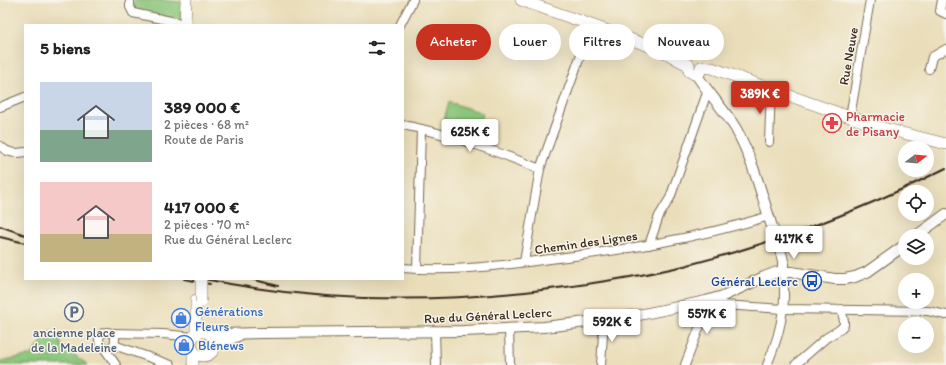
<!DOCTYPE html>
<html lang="fr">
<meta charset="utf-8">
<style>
body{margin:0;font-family:Itim,sans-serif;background:#f6f6f6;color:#222;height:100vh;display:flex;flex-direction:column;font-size:15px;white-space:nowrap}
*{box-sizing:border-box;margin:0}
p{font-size:13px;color:#767676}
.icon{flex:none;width:22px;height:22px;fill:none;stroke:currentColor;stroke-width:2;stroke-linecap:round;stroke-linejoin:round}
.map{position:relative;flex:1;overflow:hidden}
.details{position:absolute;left:24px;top:24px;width:380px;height:256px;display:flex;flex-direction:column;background:#fff;border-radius:0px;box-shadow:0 4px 16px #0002}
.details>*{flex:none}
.banner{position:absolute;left:416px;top:24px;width:380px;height:36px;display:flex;gap:8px}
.needle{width:26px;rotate:74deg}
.buttons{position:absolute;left:898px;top:141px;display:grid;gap:8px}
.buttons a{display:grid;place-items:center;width:36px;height:36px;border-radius:50%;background:#fff;box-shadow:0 4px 16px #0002;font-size:20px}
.price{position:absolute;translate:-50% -34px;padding:0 9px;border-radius:4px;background:#fff;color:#222;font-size:13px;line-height:26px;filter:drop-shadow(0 1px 2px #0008)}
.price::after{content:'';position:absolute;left:50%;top:24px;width:12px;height:9px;margin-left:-6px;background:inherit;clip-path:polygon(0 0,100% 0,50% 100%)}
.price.active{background:#c8321e;color:#fff}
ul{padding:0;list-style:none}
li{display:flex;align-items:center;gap:12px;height:100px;padding:0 16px}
li span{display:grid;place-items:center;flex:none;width:112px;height:80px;border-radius:0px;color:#555}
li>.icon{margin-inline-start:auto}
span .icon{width:48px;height:48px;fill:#fffc;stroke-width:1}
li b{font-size:17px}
h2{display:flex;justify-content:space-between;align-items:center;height:48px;padding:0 16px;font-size:17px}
.chip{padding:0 14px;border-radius:18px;background:#fff;box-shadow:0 4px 16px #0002;font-size:14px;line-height:36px}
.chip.active{background:#c8321e;color:#fff}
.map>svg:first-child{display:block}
.green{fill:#8ac57a;stroke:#62784c}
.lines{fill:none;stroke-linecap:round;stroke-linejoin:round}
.minor-casing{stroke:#786955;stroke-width:10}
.tertiary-casing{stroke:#786955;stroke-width:12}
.secondary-casing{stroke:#786955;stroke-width:12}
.minor{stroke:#fff;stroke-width:8}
.tertiary{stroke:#fff;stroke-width:10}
.secondary{stroke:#fff;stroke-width:11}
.rail{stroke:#3b2a1e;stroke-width:2}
.tertiary-bridge-casing{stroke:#786955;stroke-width:12;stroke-linecap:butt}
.secondary-bridge-casing{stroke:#786955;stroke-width:12;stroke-linecap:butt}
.tertiary-bridge{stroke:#fff;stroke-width:10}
.secondary-bridge{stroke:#fff;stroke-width:11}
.labels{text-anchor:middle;stroke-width:3;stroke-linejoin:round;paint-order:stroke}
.street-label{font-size:13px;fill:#3b2a1e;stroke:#f7f3e8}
.health-label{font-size:13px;fill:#be3a42;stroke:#f7f3e8;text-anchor:start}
.transit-label{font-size:13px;fill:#164399;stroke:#f7f3e8;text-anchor:end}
.shop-label{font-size:13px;fill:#366cbe;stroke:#f7f3e8;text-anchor:start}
.service-label{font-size:13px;fill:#4e5e75;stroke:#f7f3e8}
</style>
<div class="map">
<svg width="946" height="365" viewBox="0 0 946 365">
<rect width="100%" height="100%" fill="#f7f3e8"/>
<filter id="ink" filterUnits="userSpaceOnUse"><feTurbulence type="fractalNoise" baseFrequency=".025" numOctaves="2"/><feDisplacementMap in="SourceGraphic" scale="8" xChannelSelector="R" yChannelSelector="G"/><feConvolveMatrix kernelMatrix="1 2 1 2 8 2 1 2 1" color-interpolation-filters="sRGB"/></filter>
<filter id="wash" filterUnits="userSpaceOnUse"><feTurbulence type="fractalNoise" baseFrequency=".012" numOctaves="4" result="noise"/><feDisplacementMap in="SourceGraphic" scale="16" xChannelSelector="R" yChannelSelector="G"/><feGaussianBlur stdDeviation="0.9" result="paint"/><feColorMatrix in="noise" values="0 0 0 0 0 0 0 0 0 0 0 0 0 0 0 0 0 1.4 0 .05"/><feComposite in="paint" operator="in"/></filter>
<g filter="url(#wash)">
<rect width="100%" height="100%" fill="#eadeba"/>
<g class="green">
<path d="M135,0H154L183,2L182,21L136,11L133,4Z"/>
<path d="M449,102L483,113L477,129L444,119Z"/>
<path d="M49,332L61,341L60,344L88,365H0V361L31,355Z"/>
</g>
</g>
<g filter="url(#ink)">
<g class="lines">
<g class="minor-casing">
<g id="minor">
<path d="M130,0V7L133,13L185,24"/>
<path d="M942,0L940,11L946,14"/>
<path d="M400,25L413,0"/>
<path d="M929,69L932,57L946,49"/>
<path d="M0,107L25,97"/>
<path d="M850,117L870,0"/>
<path d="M403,125C450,134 495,151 540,169"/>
<path d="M769,142L771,89"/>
<path d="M0,146C8,153 15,154 25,152"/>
<path d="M649,245L659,216L670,198L708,90"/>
<path d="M524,262L540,169L591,26"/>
<path d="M403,268C448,272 498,266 542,260C619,251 695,239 769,216"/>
<path d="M417,269L421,129"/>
<path d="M712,300L716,303L723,305L783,309L928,311L946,315"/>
<path d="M509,329L510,365"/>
<path d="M435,331L436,365"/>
<circle cx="107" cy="340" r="8"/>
<path d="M112,333L163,334L194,337"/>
<path d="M114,345L171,365"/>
<path d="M104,348L116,365"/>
<path d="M601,365L604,320"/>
<path d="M685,365L706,310V301"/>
<path d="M767,365C774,349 781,326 783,309C785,297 784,283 783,271"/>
<path d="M795,365L826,338L839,330L844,325V321L841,309"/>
</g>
</g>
<g class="tertiary-casing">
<g id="tertiary">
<path d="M696,74C708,93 724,109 736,129C753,160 762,196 773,230"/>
<path d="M916,236L946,214"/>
<path d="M781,253L783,261V271"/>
<path d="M208,333L221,334L263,333L464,331L544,327L604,320L634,316L706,301L723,296L764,277L777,272H791L835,279H845L855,277L867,272L905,245"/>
<path d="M214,346L238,336"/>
</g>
</g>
<g class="secondary-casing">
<g id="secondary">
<path d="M521,0C568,17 615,33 662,51C671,55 680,62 689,65"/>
<path d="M185,25L186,0"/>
<path d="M689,65V71L694,74L700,72L701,67"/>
<path d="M701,67L712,68L841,114L883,128L946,144"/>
<circle cx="203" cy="344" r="12"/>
<path d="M195,335L196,331V300"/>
<path d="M193,365V351"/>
</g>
</g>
<use href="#minor" class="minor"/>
<use href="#tertiary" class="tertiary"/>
<use href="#secondary" class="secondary"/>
<g class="rail">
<path d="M0,226L25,235"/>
<path d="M0,237L25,243"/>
<path d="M184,279L210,284"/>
<path d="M204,279C310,301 419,303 525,292C578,286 632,278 684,266C775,243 863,210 946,168"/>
<path d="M251,279L278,286"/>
</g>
<g class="tertiary-bridge-casing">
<path id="tertiary-bridge" d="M773,230L781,253"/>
</g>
<g class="secondary-bridge-casing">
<path id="secondary-bridge" d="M201,302V279"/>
</g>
<use href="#tertiary-bridge" class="tertiary-bridge"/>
<use href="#secondary-bridge" class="secondary-bridge"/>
</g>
</g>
<defs>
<g id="pharmacy-ring" transform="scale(1)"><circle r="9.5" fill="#f7f3e8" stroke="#e0444e" stroke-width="1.5"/><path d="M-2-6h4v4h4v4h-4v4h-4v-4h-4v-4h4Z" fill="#e0444e"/></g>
<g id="bus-ring" transform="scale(1)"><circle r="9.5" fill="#f7f3e8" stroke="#1a4fb4" stroke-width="1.5"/><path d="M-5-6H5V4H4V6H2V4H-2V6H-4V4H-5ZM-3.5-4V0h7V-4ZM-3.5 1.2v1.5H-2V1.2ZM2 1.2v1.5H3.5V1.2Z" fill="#1a4fb4"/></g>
<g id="parking-ring" transform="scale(1)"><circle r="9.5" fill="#f7f3e8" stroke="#5c6f8a" stroke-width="1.5"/><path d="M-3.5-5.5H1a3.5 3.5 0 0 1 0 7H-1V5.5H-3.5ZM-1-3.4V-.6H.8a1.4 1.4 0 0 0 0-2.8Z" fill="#5c6f8a"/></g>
<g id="shop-ring" transform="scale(1)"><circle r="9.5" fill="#f7f3e8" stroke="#3f7fe0" stroke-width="1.5"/><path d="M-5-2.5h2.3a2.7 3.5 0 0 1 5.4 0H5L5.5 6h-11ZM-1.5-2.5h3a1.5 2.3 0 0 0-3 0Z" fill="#3f7fe0"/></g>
</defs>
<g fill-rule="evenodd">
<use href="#pharmacy-ring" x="832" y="123"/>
<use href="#bus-ring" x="812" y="281"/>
<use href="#parking-ring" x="74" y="312"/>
<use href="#shop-ring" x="181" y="318"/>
<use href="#shop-ring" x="184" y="345"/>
</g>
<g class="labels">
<g class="street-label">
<text transform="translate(848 56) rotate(-80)" y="5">Rue Neuve</text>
<text transform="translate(586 242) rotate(-8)" y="5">Chemin des Lignes</text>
<text transform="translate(488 315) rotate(-3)" y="5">Rue du Général Leclerc</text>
</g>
<g class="health-label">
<text x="846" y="121">Pharmacie<tspan x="846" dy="15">de Pisany</tspan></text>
</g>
<g class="transit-label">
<text x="798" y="286">Général Leclerc</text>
</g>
<g class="shop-label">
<text x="195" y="316">Générations<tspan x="195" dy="15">Fleurs</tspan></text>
<text x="198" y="350">Blénews</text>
</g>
<g class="service-label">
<text x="74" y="337">ancienne place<tspan x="74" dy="15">de la Madeleine</tspan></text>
</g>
</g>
</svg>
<div class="buttons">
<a><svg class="needle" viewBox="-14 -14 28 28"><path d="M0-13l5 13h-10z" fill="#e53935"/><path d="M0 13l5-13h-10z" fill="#767676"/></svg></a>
<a><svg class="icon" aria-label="locate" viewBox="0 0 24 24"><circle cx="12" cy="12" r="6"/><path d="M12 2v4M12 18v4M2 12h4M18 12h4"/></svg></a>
<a><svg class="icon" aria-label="layers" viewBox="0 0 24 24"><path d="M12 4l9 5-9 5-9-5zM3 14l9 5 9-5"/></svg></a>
<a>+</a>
<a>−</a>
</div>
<b class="price active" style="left:760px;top:115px">389K €</b>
<b class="price" style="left:470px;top:153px">625K €</b>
<b class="price" style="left:794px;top:260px">417K €</b>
<b class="price" style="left:707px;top:335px">557K €</b>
<b class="price" style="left:612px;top:343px">592K €</b>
<div class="banner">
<a class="chip active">Acheter</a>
<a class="chip">Louer</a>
<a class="chip">Filtres</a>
<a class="chip">Nouveau</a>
</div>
<section class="details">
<h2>5 biens<svg class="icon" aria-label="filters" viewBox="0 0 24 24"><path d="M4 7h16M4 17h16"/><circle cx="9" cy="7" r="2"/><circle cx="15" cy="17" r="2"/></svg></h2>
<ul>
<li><span style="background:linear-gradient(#c9d6e8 60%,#7fa58c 0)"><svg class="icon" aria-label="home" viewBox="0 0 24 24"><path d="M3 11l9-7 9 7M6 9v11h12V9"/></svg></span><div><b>389 000 €</b><p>2 pièces · 68 m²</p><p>Route de Paris</p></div></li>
<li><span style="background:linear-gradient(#f6c9c9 65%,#c2b280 0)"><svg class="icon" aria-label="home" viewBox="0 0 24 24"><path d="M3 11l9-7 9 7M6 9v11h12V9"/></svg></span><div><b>417 000 €</b><p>2 pièces · 70 m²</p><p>Rue du Général Leclerc</p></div></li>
</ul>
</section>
</div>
